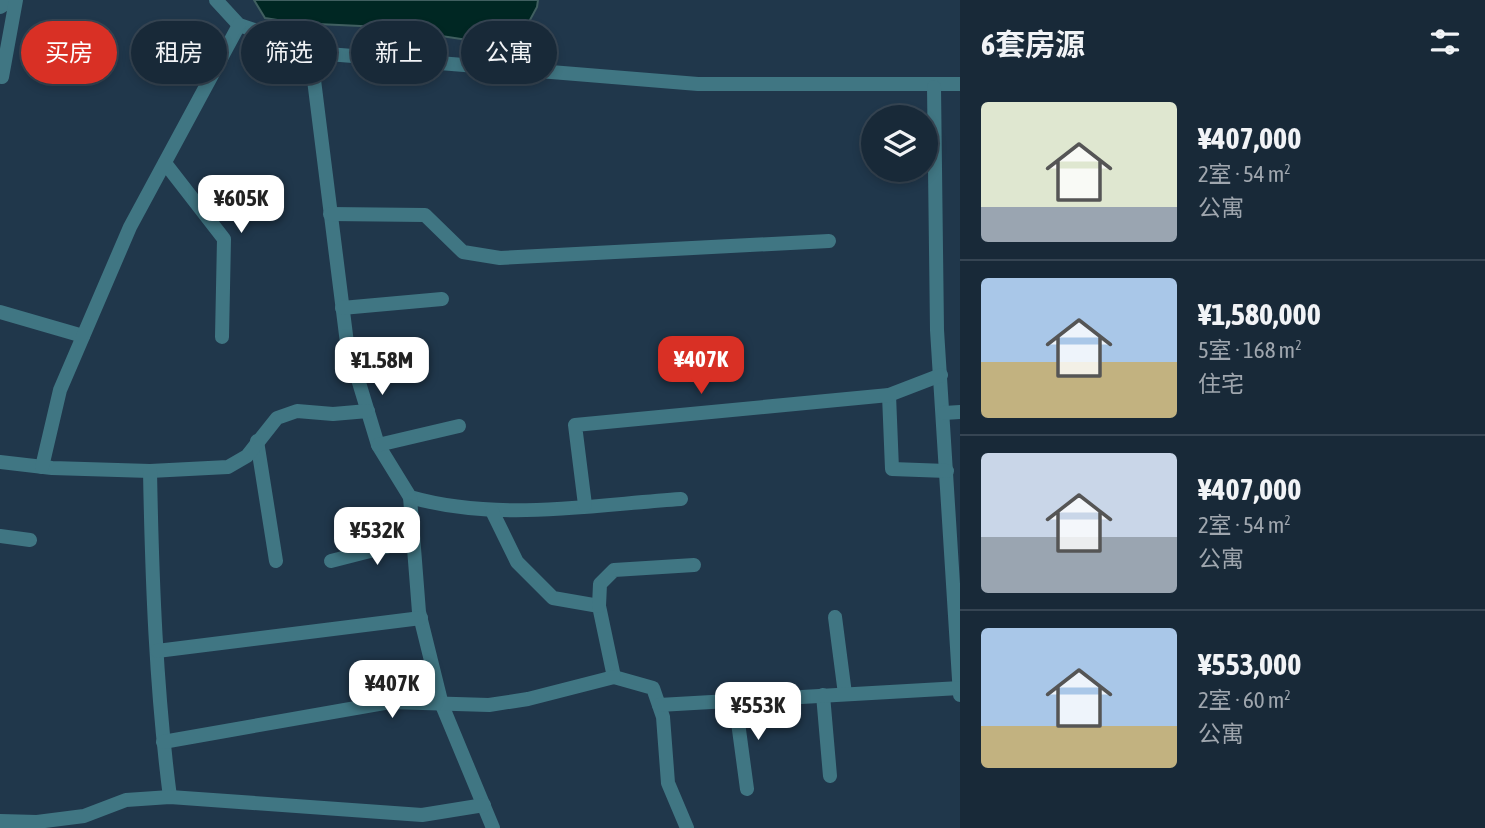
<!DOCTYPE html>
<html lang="zh">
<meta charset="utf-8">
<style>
body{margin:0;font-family:"Asap Condensed","Noto Sans SC",sans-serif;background:#253543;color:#f1f3f6;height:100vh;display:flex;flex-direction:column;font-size:26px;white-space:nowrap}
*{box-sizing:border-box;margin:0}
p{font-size:23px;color:#9fa6ae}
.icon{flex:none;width:38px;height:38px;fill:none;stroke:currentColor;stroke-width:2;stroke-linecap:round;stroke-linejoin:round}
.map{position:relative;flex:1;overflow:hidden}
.panel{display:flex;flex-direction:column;background:#182938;width:525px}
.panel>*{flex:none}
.guide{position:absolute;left:21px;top:21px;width:665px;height:63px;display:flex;gap:14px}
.controls{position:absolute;left:861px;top:105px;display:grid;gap:14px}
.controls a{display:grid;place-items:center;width:77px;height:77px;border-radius:50%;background:#182938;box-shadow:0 4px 10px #0003,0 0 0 2px #364553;font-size:35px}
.price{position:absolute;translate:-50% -60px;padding:0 16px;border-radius:14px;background:#fff;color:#222;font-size:23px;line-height:46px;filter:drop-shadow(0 2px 4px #0008)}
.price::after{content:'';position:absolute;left:50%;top:42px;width:21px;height:16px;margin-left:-10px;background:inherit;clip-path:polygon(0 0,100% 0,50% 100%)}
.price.current{background:#d93025;color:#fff}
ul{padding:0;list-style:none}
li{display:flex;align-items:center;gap:21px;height:175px;padding:0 21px}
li+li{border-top:2px solid #364553}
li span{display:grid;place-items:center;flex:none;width:196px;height:140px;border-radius:7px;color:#555}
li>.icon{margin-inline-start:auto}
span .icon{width:84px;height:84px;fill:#fffc;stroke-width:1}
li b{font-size:30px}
h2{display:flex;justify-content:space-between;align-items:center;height:84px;padding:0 21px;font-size:30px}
.tag{padding:0 24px;border-radius:32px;background:#182938;box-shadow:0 4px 10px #0003,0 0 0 2px #364553;font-size:24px;line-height:63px}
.tag.current{background:#d93025;color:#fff}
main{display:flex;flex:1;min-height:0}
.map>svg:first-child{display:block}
.water{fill:#002723;stroke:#405f60;stroke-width:2}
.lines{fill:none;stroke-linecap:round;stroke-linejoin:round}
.street{stroke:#407683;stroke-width:14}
</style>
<main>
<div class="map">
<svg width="960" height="828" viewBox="0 0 960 828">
<rect width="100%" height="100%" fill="#20374b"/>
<path class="water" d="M254,0H538L537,7L524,31L494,44L382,27L296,23L265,18Z"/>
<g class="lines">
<g class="street">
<path d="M216,0L239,25L328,54L698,84H960"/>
<path d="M0,7L11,0"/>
<path d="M310,48L347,343L378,445L410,497C497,522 591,505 681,499"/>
<path d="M2,77L16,0"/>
<path d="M934,87L937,330L960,695"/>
<path d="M165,163L224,239L222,337"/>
<path d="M330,214L425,215L463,252L500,258L829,241"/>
<path d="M342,308L442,299"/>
<path d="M0,312L83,336"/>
<path d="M889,395L892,469L947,471"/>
<path d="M944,413L960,412"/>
<path d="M257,441L276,561"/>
<path d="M378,445L459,426"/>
<path d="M0,462L52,468L150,471L228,467L247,456L277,418L297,411L333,414L368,411"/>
<path d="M42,467L60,390L130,227L239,25"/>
<path d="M150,471C152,580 156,689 170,797"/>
<path d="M410,497L419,612L442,705L493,828"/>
<path d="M585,505L575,425L889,395L941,375"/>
<path d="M492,511L517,562L553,598L599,606L614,677L653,688L663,717L668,783L687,828"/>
<path d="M0,536L30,540"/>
<path d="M331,561L413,540"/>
<path d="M599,606L600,584L614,570L694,565"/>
<path d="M835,617L845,694"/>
<path d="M157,651L421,618"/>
<path d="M823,695L830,776"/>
<path d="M735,700L747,789"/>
<path d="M659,705L960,688"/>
<path d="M163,742L390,702L489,705L528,699L614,677"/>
<path d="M0,821L37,822L84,816L126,800L170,797L422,815L484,805"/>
</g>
</g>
</svg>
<div class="controls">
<a><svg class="icon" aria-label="layers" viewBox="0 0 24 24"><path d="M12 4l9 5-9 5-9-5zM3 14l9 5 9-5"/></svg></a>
</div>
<b class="price" style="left:241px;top:235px">¥605K</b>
<b class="price current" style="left:701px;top:396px">¥407K</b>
<b class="price" style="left:382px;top:397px">¥1.58M</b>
<b class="price" style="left:377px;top:567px">¥532K</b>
<b class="price" style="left:392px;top:720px">¥407K</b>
<b class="price" style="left:758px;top:742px">¥553K</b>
<div class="guide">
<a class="tag current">买房</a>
<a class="tag">租房</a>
<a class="tag">筛选</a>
<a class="tag">新上</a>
<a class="tag">公寓</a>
</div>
</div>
<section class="panel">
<h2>6套房源<svg class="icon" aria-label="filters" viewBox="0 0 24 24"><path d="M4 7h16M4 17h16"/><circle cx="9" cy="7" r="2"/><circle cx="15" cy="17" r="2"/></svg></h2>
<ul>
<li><span style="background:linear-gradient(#dfe7d0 75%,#9aa5b1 0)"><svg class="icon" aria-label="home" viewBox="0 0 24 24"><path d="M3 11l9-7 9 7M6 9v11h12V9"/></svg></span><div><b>¥407,000</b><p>2室 · 54 m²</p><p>公寓</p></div></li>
<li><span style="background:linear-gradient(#a9c7e8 60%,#c2b280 0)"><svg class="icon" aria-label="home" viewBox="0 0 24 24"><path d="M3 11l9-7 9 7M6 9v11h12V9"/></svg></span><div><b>¥1,580,000</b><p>5室 · 168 m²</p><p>住宅</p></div></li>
<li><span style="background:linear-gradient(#c9d6e8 60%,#9aa5b1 0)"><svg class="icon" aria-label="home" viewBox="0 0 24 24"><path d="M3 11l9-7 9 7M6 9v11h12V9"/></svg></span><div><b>¥407,000</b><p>2室 · 54 m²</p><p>公寓</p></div></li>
<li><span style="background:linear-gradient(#a9c7e8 70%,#c2b280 0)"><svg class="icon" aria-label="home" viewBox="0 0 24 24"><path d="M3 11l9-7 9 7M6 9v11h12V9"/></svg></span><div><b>¥553,000</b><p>2室 · 60 m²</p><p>公寓</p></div></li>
</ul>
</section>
</main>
